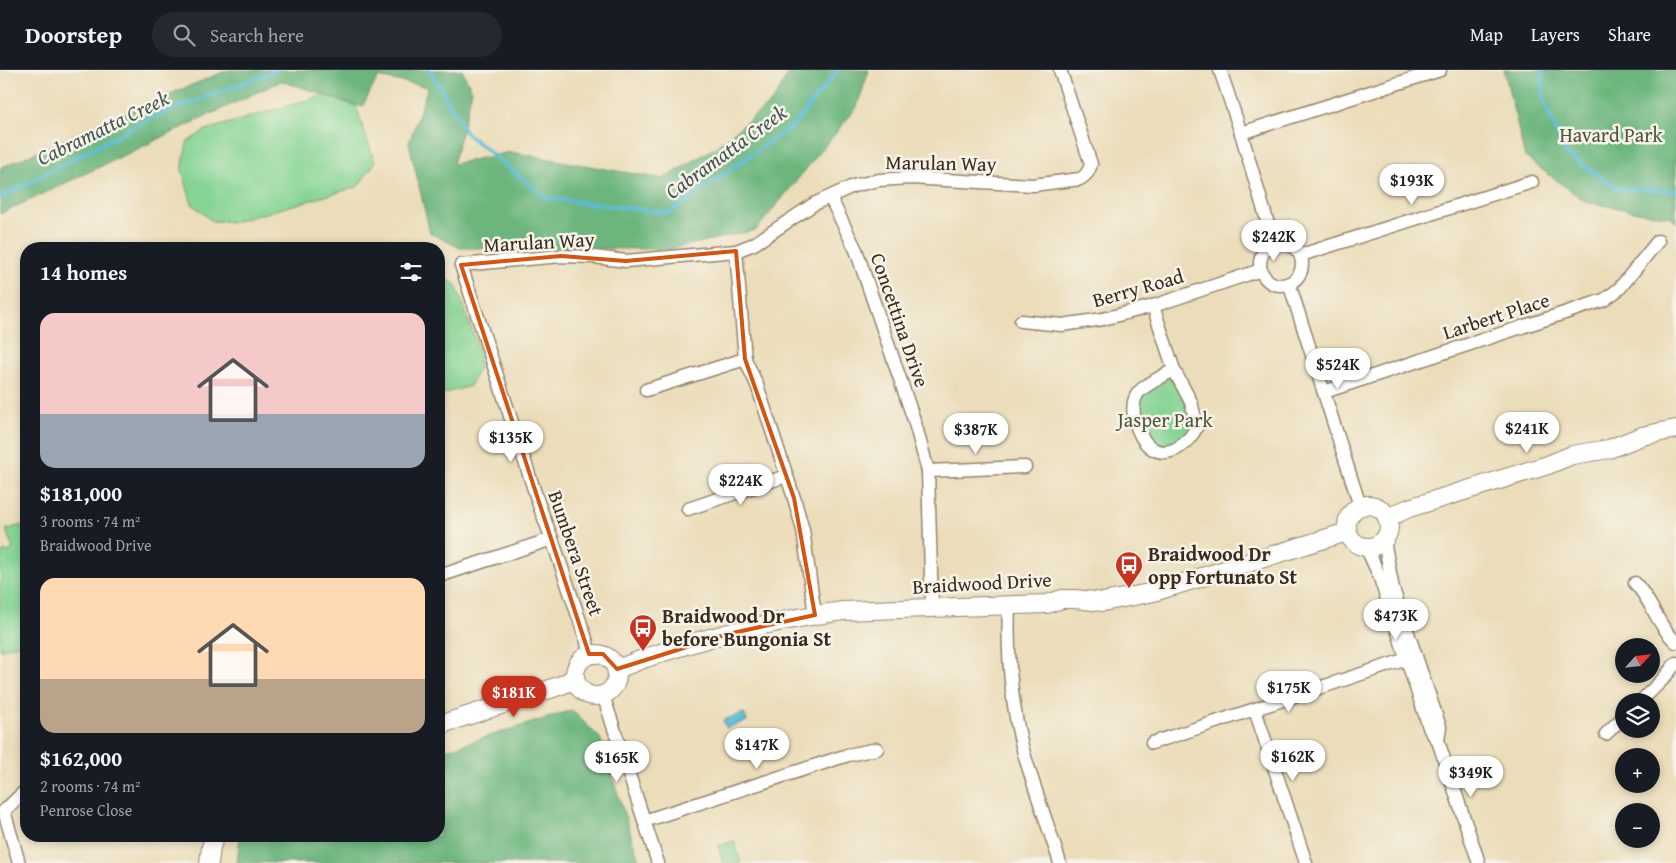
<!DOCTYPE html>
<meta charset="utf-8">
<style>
body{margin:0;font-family:"Gentium Book Plus",serif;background:#242831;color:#f1f3f6;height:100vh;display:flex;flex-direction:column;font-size:19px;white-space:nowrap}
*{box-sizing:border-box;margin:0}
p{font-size:16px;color:#9ea1a6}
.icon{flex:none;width:28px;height:28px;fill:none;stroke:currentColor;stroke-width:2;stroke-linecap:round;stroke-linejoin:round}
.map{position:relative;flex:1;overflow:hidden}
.details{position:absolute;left:20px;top:172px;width:425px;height:600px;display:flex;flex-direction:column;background:#171b24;border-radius:20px;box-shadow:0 2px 8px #0003}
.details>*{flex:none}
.needle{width:32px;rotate:63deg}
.fabs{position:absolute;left:1615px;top:568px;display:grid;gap:10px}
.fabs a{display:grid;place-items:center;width:45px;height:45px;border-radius:50%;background:#171b24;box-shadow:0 2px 8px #0003;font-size:25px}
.price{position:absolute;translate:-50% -42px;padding:0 11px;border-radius:18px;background:#fff;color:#222;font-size:16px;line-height:32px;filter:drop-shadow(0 1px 2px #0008)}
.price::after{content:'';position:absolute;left:50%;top:30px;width:15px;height:11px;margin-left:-8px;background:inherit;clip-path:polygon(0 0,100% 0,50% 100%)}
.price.active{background:#c8321e;color:#fff}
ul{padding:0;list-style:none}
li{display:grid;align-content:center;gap:10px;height:265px;padding:0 20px}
li span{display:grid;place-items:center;height:155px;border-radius:15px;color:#555}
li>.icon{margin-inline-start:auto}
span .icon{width:90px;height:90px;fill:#fffc;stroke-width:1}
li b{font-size:21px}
h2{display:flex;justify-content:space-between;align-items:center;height:60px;padding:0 20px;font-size:21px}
header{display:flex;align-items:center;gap:30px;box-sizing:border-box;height:70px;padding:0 25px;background:#171b24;border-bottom:1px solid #363941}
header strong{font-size:24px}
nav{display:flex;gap:28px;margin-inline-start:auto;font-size:18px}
.search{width:350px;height:45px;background:#242831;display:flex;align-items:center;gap:12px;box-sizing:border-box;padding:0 18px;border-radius:28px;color:#9ea1a6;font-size:19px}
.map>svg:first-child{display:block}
.green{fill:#85d494;stroke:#607f59}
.forest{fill:#6cb67e;stroke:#54704e}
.water{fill:#58bcd6;stroke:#4a737a}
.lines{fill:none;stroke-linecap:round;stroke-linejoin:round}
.stream{stroke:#58bcd6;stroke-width:4}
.street-casing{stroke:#93846c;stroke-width:15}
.secondary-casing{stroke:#93846c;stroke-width:20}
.street{stroke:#fff;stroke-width:12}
.secondary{stroke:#fff;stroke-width:18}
.marked{fill:none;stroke:#d7540e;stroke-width:4;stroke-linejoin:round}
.labels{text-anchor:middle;stroke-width:5;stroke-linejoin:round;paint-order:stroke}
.park-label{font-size:20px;fill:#4e543c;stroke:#f7f3e8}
.street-label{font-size:20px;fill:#3b2a1e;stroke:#f7f3e8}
.poi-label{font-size:20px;font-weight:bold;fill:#3b2a1e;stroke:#f7f3e8;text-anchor:start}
.water-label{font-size:21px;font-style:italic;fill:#445655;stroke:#f7f3e8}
</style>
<header>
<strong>Doorstep</strong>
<div class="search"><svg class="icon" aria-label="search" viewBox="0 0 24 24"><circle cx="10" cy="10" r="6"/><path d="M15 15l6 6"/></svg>Search here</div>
<nav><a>Map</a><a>Layers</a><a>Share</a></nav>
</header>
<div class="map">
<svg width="1676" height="793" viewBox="0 0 1676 793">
<rect width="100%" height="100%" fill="#f7f3e8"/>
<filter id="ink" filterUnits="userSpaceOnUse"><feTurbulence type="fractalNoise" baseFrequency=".02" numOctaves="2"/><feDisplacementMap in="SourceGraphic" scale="10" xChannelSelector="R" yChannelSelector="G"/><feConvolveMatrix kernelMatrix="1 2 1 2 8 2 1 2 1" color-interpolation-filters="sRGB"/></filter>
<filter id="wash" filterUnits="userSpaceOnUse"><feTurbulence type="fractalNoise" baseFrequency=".0096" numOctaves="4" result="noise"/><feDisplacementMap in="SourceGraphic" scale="20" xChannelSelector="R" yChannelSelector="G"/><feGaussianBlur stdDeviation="1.12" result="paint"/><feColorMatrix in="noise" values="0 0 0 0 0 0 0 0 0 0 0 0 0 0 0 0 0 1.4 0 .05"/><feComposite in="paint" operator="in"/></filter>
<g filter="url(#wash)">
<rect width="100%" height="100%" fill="#ebddb9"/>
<g class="green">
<path d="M324,25L356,36L375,93L357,117L234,152L212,151L192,134L182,100L187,72L206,60Z"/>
<path d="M439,203L456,215L480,283L479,297L470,316L439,325Z"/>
<path d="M1171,307L1183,322L1191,354L1189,364L1167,379C1139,368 1141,358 1138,331L1144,324Z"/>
<path d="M21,455L26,473V571L0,580V487L3,486L2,483L5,481L8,482L13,479L6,460Z"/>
<path d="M734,771L741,793H723L718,776Z"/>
</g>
<g class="forest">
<path d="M228,0H462L472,21L453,94L510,82L663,109L716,77L774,30L790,0H869L857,37L756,160L670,179L460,178L430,163L409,73L428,17L378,7L362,37L281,11L0,144V98L153,31Z"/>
<path d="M1504,0H1676V153L1672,147L1638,142L1586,132L1525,87Z"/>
<path d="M572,640L600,668L640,793H237L240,766H439V682Z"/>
</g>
<path class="water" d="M744,643L747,651L726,658L723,650Z"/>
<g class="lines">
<g class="stream">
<path d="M430,0L466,63L546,128L669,143L795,54L838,0"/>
<path d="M1542,0L1543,28L1565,83L1618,118L1676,121"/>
<path d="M0,128L153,47L278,0"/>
</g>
</g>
</g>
<g filter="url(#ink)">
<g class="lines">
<g class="street-casing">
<g id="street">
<path d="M1220,0L1241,63L1274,174"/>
<path d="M1241,63L1440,0"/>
<path d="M830,127L856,180L915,353L928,401L932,538"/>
<circle cx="1281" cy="194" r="21"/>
<path d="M736,181L745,289L757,315L794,428L803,460L815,545"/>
<path d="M1301,185L1532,112"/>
<path d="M1289,213L1360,436"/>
<path d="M1153,236L1174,300L1191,332L1197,356C1190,371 1172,389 1153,379C1138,370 1127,338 1138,323C1142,317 1166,304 1174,300"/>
<path d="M1021,251L1062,255L1103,249L1153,236L1261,200"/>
<path d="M646,320L745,289"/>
<path d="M1324,322L1604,230L1619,219L1658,171"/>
<path d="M928,401L1025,397"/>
<path d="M688,439L786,406"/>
<path d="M1384,470L1393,519L1440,657L1438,671"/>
<path d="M1366,477L1379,505L1430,660L1438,671L1479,793"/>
<path d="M439,506L552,469"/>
<path d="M1635,513C1652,531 1657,555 1676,572"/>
<path d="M1009,535C1007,583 1011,633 1023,680C1034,718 1048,755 1060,793"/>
<path d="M589,584L587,572L552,469L540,438L461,195L561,186L594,187L626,191L736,181L754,174L814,134L853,116L879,110L910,108L1033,115L1080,109C1087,105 1089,101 1091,94L1060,0"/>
<path d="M603,625L658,793"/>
<path d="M1641,631L1663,609L1676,593"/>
<path d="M1255,640L1306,793"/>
<path d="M1606,664L1624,646"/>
<path d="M1152,673L1416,586"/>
<path d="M4,741L19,793"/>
<path d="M4,741L26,720"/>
<path d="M644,751L848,685L877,679"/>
</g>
</g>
<g class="secondary-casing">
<g id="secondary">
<circle cx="1368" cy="456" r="21"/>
<path d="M1387,448L1409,438L1548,395L1572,385L1609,379L1642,366L1676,359"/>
<circle cx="596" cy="605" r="21"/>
<path d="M617,599C686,571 769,551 843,541L1047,534L1062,529H1075L1103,532L1154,522L1347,462"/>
<path d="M439,655L550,619L564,614L575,607"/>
<path d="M209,793L211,777L215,766"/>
</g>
</g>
<use href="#street" class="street"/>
<use href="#secondary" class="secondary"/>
</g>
</g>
<path class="marked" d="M736,181L745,289L794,428L815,545L728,564L617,599L603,584H589L461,195L561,186L626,191Z"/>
<defs>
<g id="bus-pin" transform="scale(1.4375)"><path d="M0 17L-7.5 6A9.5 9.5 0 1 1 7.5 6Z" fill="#c8321e" stroke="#f7f3e8"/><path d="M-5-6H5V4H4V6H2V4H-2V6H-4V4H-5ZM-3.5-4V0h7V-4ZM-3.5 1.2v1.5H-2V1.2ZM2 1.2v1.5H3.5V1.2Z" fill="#fff"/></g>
</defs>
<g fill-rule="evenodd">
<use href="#bus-pin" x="1129" y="495"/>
<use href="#bus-pin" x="643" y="558"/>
</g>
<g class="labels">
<g class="park-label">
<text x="1611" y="72">Havard Park</text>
<text x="1165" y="357">Jasper Park</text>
</g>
<g class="street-label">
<text transform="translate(941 93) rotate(1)" y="7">Marulan Way</text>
<text transform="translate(539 172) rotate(-3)" y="7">Marulan Way</text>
<text transform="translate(1138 218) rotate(-16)" y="7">Berry Road</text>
<text transform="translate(1496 246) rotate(-18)" y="7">Larbert Place</text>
<text transform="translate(900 250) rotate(71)" y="7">Concettina Drive</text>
<text transform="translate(576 483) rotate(71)" y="7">Bumbera Street</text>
<text transform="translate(982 513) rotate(-3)" y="7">Braidwood Drive</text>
</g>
<g class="poi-label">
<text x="1148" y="491">Braidwood Dr<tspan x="1148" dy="23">opp Fortunato St</tspan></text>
<text x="662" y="553">Braidwood Dr<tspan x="662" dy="23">before Bungonia St</tspan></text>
</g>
<g class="water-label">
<text transform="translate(103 58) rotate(-26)" y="7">Cabramatta Creek</text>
<text transform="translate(726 82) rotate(-36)" y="7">Cabramatta Creek</text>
</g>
</g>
</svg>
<div class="fabs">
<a><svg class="needle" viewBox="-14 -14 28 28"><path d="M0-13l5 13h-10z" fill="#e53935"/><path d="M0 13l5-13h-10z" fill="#9ea1a6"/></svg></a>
<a><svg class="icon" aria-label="layers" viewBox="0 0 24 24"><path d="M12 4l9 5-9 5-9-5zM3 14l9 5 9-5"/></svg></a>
<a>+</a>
<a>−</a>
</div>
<b class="price" style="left:1412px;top:136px">$193K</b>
<b class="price" style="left:1274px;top:192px">$242K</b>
<b class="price" style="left:1338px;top:320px">$524K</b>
<b class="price" style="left:1527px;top:384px">$241K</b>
<b class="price" style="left:976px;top:385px">$387K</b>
<b class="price" style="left:511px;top:393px">$135K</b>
<b class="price" style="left:741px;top:436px">$224K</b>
<b class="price" style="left:1396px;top:571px">$473K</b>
<b class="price" style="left:1289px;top:643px">$175K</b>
<b class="price active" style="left:514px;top:648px">$181K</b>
<b class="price" style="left:757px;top:700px">$147K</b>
<b class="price" style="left:1293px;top:712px">$162K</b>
<b class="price" style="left:617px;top:713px">$165K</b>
<b class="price" style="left:1471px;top:728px">$349K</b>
<section class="details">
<h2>14 homes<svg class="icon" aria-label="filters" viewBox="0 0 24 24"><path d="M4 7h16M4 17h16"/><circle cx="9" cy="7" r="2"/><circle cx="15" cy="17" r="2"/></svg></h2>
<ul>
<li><span style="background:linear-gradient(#f6c9c9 65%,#9aa5b1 0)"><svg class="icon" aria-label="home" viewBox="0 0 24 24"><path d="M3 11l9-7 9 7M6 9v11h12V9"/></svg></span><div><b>$181,000</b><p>3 rooms · 74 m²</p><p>Braidwood Drive</p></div></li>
<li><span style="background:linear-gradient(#ffd9b3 65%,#b9a48a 0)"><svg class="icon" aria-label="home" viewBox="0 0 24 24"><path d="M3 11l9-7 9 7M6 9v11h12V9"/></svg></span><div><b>$162,000</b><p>2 rooms · 74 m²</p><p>Penrose Close</p></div></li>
</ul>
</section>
</div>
